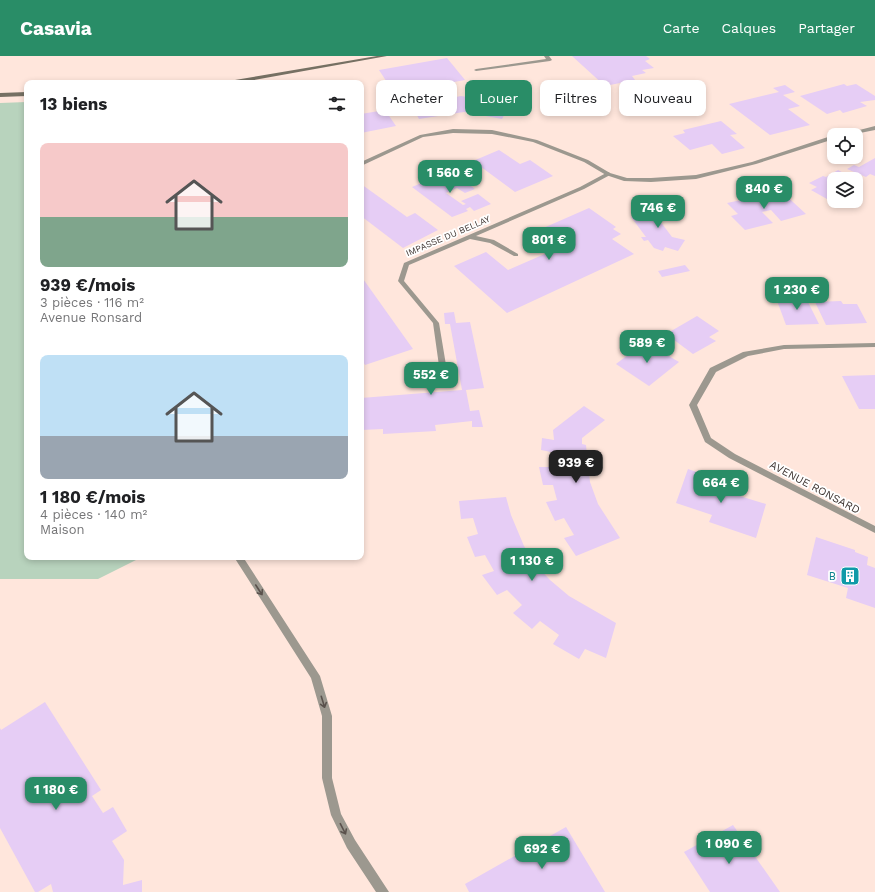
<!DOCTYPE html>
<html lang="fr">
<meta charset="utf-8">
<style>
body{margin:0;font-family:"Work Sans",sans-serif;background:#f6f6f6;color:#202124;height:100vh;display:flex;flex-direction:column;font-size:15px;white-space:nowrap}
*{box-sizing:border-box;margin:0}
p{font-size:13px;color:#757577}
.icon{flex:none;width:22px;height:22px;fill:none;stroke:currentColor;stroke-width:2;stroke-linecap:round;stroke-linejoin:round}
.map{position:relative;flex:1;overflow:hidden}
.drawer{position:absolute;left:24px;top:24px;width:340px;height:480px;display:flex;flex-direction:column;background:#fff;border-radius:8px;box-shadow:0 2px 6px #0003}
.drawer>*{flex:none}
.banner{position:absolute;left:376px;top:24px;width:380px;height:36px;display:flex;gap:8px}
.fabs{position:absolute;left:827px;top:72px;display:grid;gap:8px}
.fabs a{display:grid;place-items:center;width:36px;height:36px;border-radius:8px;background:#fff;box-shadow:0 2px 6px #0003;font-size:20px}
.price{position:absolute;translate:-50% -34px;padding:0 9px;border-radius:8px;background:#298d67;color:#fff;font-size:13px;line-height:26px;filter:drop-shadow(0 1px 2px #0008)}
.price::after{content:'';position:absolute;left:50%;top:24px;width:12px;height:9px;margin-left:-6px;background:inherit;clip-path:polygon(0 0,100% 0,50% 100%)}
.price.current{background:#222;color:#fff}
ul{padding:0;list-style:none}
li{display:grid;align-content:center;gap:8px;height:212px;padding:0 16px}
li span{display:grid;place-items:center;height:124px;border-radius:8px;color:#555}
li>.icon{margin-inline-start:auto}
span .icon{width:72px;height:72px;fill:#fffc;stroke-width:1}
li b{font-size:17px}
h2{display:flex;justify-content:space-between;align-items:center;height:48px;padding:0 16px;font-size:17px}
.chip{padding:0 14px;border-radius:8px;background:#fff;box-shadow:0 2px 6px #0003;font-size:14px;line-height:36px}
.chip.current{background:#298d67;color:#fff}
header{display:flex;align-items:center;gap:24px;box-sizing:border-box;height:56px;padding:0 20px;background:#298d67;color:#fff}
header strong{font-size:19px}
nav{display:flex;gap:22px;margin-inline-start:auto;font-size:14px}
.map>svg:first-child{display:block}
.green{fill:#b8d3bd}
.building{fill:#e6cdf5}
.lines{fill:none;stroke-linecap:round;stroke-linejoin:round}
.lane{fill:#9c988f;fill-rule:evenodd}
.street{fill:#9c988f;fill-rule:evenodd}
.secondary{fill:#767063;fill-rule:evenodd}
.oneway{stroke:#5a514c}
.labels{text-anchor:middle;stroke-width:3.5;stroke-linejoin:round;paint-order:stroke}
.far-street-label{font-size:9px;fill:#3d3330;stroke:#fff}
.street-label{font-size:11px;fill:#3d3330;stroke:#fff}
.culture-label{font-size:11px;fill:#0d838f;stroke:#fff;text-anchor:end}
</style>
<header>
<strong>Casavia</strong>
<nav><a>Carte</a><a>Calques</a><a>Partager</a></nav>
</header>
<div class="map">
<svg width="875" height="836" viewBox="0 0 875 836">
<rect width="100%" height="100%" fill="#ffe6dc"/>
<path class="green" d="M27,46V501H142L98,523H0V47Z"/>
<g class="building">
<path d="M572,0H646L650,3L645,5L654,12L642,14L646,17L632,20L635,24L605,30Z"/>
<path d="M447,2L465,24L394,37L379,14Z"/>
<path d="M844,28L847,30L856,28L875,40V44L860,46L867,50L843,57L840,54L827,58L800,40Z"/>
<path d="M785,29L795,36L783,39L800,50L788,53L810,69L770,79L729,48L779,36L773,32Z"/>
<path d="M461,40L492,45L491,47L509,50L502,63L464,56L419,63L412,50Z"/>
<path d="M385,54L396,70L361,77V58Z"/>
<path d="M721,65L737,78L730,79L745,92L722,98L712,88L690,94L673,80L685,77L683,74Z"/>
<path d="M499,94L520,108L530,104L553,120L515,136L473,105Z"/>
<path d="M875,102V120L870,118L866,121L847,113L854,109L859,111Z"/>
<path d="M838,114L855,123H834V140L833,139L827,143L811,134L817,131L809,127L823,120L826,121Z"/>
<path d="M450,115L475,133L465,137L457,132L446,137L463,149L466,148L461,145L478,138L491,148L474,155L470,151L466,153L468,155L452,161L412,131Z"/>
<path d="M361,128L407,161L415,157L438,174L403,192L361,160Z"/>
<path d="M781,135L806,158L781,165L771,154L762,156L773,167L745,174L731,160L738,158L727,147L746,143L748,145L757,143L754,141Z"/>
<path d="M589,152L616,171L613,173L621,178L612,183L634,198L507,257L454,210L486,196L508,214L547,197L525,180Z"/>
<path d="M668,152L677,162L660,165L672,181L685,184L678,195L665,191L663,195L654,192L648,184L644,185L641,181H646L631,161L642,159L641,157Z"/>
<path d="M685,209L690,215L662,221L658,215Z"/>
<path d="M361,220L403,279L413,293L365,309L361,302Z"/>
<path d="M776,242H806L819,268L786,269Z"/>
<path d="M841,245L843,248H857L867,267L826,269L815,246Z"/>
<path d="M454,256L456,267L470,266L484,332L466,334L470,355L479,354L483,371H472V365L435,369L436,375L383,378V373L361,374V342L462,334L450,268H445L444,257Z"/>
<path d="M697,260L719,275L709,281L716,285L693,298L666,278Z"/>
<path d="M645,286L679,306L649,330L616,308Z"/>
<path d="M875,319V353H859L842,320Z"/>
<path d="M584,350L605,364L582,382V388L586,389L590,426L598,448L620,482L576,500L564,482L574,479L564,462L555,465L546,446L557,444L553,429H543L539,411H551V396L541,394L542,382L554,384L553,374Z"/>
<path d="M688,413L720,424V428L732,431L730,437L766,448L756,482L709,466L712,459L676,447Z"/>
<path d="M361,433L364,457L361,458Z"/>
<path d="M506,441L511,459L524,490L536,509L550,524L569,540L616,567L606,602L585,593L579,603L553,588L559,579L540,565L532,573L513,557L522,549L507,534L497,539L482,519L494,515L485,499L475,501L467,481L478,478L473,462L461,463L459,445Z"/>
<path d="M816,481L855,494V496L868,501L867,509L875,512V552L846,542L848,532L807,519Z"/>
<path d="M45,646L101,734L92,740L103,757L113,751L127,775L112,785L124,804L123,829L142,824V836H53L51,828L38,836H35L0,772V672L1,674Z"/>
<path d="M733,769L780,836H710L684,796Z"/>
<path d="M566,771L605,836H469L465,828Z"/>
</g>
<g class="lines">
<g class="lane">
<path d="M544,0H549L552,4L550,5L476,15L474,14L476,13L546,3Z"/>
<path d="M608,116L610,117V119L584,133L476,180L494,184L518,198V200H514L490,187L470,183L409,209L404,225L439,267L447,315L446,317H440L433,267L398,225L404,207L580,131Z"/>
</g>
<g class="street">
<path d="M875,70V74L850,79H840Z"/>
<path d="M453,73L492,74L537,84L588,104L610,117L627,122H651L696,119L752,106L834,79V83L756,108L696,123L651,126L624,125L606,119L584,106L533,86L492,78L453,77L423,81L361,110V106L420,79Z"/>
<path d="M875,287V291L784,293L748,300L716,316L697,349L711,382L735,398L875,470V477L729,402L705,386L689,349L710,312L743,296L784,289Z"/>
<path d="M234,501H243L320,620L332,660V722L341,758L355,784L389,836H376L347,792L331,759L322,722V660L311,622Z"/>
</g>
<g class="secondary">
<path d="M377,0H387L238,27H226L229,25Z"/>
<path d="M27,36V40L0,41V37Z"/>
</g>
</g>
<defs><path id="oneway-shaft" d="M-6 0H5M1.5-3L5.5 0L1.5 3" fill="none" stroke-width="1.6" stroke-linecap="round" stroke-linejoin="round"/></defs>
<g class="oneway">
<use href="#oneway-shaft" transform="translate(259 534) rotate(57)"/>
<use href="#oneway-shaft" transform="translate(323 646) rotate(73)"/>
<use href="#oneway-shaft" transform="translate(343 773) rotate(63)"/>
</g>
<defs>
<g id="building-square" transform="scale(1)"><rect x="-9" y="-9" width="18" height="18" rx="4" fill="#0f9aa8" stroke="#fff"/><path d="M-4-6H4V6H1V3H-1V6H-4ZM-2.5-4.3h1.7v1.8h-1.7ZM.8-4.3h1.7v1.8H.8ZM-2.5-1h1.7V.8h-1.7ZM.8-1h1.7V.8H.8Z" fill="#fff"/></g>
</defs>
<g fill-rule="evenodd">
<use href="#building-square" x="850" y="520"/>
</g>
<g class="labels">
<g class="far-street-label">
<text transform="translate(448 180) rotate(-23)" y="3">IMPASSE DU BELLAY</text>
</g>
<g class="street-label">
<text transform="translate(815 431) rotate(28)" y="4">AVENUE RONSARD</text>
</g>
<g class="culture-label">
<text x="836" y="524">B</text>
</g>
</g>
</svg>
<div class="fabs">
<a><svg class="icon" aria-label="locate" viewBox="0 0 24 24"><circle cx="12" cy="12" r="6"/><path d="M12 2v4M12 18v4M2 12h4M18 12h4"/></svg></a>
<a><svg class="icon" aria-label="layers" viewBox="0 0 24 24"><path d="M12 4l9 5-9 5-9-5zM3 14l9 5 9-5"/></svg></a>
</div>
<b class="price" style="left:450px;top:138px">1 560 €</b>
<b class="price" style="left:764px;top:154px">840 €</b>
<b class="price" style="left:658px;top:173px">746 €</b>
<b class="price" style="left:549px;top:205px">801 €</b>
<b class="price" style="left:797px;top:255px">1 230 €</b>
<b class="price" style="left:647px;top:308px">589 €</b>
<b class="price" style="left:431px;top:340px">552 €</b>
<b class="price current" style="left:576px;top:428px">939 €</b>
<b class="price" style="left:721px;top:448px">664 €</b>
<b class="price" style="left:532px;top:526px">1 130 €</b>
<b class="price" style="left:56px;top:755px">1 180 €</b>
<b class="price" style="left:729px;top:809px">1 090 €</b>
<b class="price" style="left:542px;top:814px">692 €</b>
<div class="banner">
<a class="chip">Acheter</a>
<a class="chip current">Louer</a>
<a class="chip">Filtres</a>
<a class="chip">Nouveau</a>
</div>
<section class="drawer">
<h2>13 biens<svg class="icon" aria-label="filters" viewBox="0 0 24 24"><path d="M4 7h16M4 17h16"/><circle cx="9" cy="7" r="2"/><circle cx="15" cy="17" r="2"/></svg></h2>
<ul>
<li><span style="background:linear-gradient(#f6c9c9 60%,#7fa58c 0)"><svg class="icon" aria-label="home" viewBox="0 0 24 24"><path d="M3 11l9-7 9 7M6 9v11h12V9"/></svg></span><div><b>939 €/mois</b><p>3 pièces · 116 m²</p><p>Avenue Ronsard</p></div></li>
<li><span style="background:linear-gradient(#bfe0f5 65%,#9aa5b1 0)"><svg class="icon" aria-label="home" viewBox="0 0 24 24"><path d="M3 11l9-7 9 7M6 9v11h12V9"/></svg></span><div><b>1 180 €/mois</b><p>4 pièces · 140 m²</p><p>Maison</p></div></li>
</ul>
</section>
</div>
